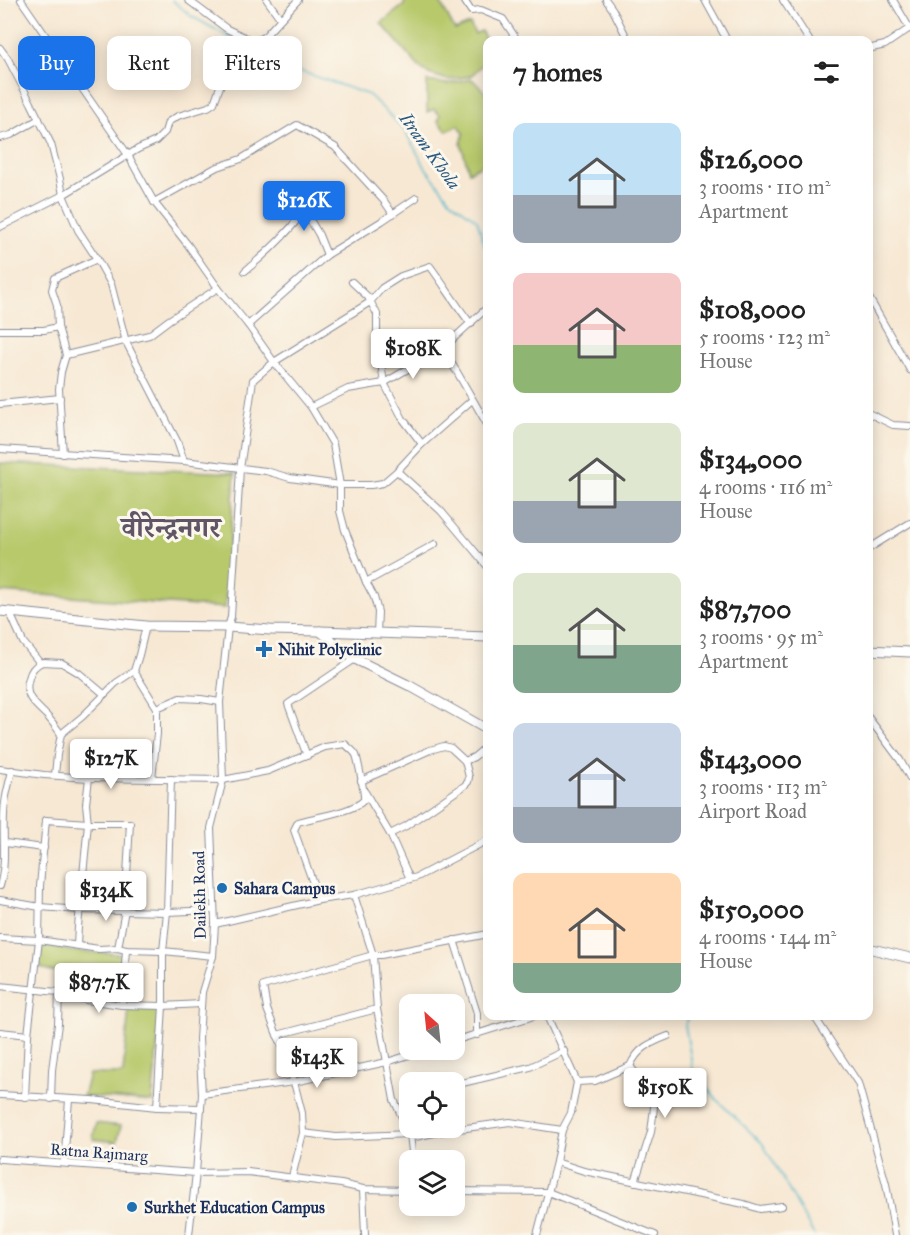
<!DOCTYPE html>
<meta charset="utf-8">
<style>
body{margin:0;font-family:"IM FELL Great Primer","Noto Serif Devanagari",serif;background:#f6f6f6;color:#222;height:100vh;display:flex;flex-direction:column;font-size:22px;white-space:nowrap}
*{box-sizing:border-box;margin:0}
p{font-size:20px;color:#767676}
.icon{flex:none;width:33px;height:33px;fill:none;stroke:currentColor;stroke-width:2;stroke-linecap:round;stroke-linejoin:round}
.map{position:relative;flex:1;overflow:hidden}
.details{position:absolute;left:483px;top:36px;width:390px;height:984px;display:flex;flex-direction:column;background:#fff;border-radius:12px;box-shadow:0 3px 15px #0003}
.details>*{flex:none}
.banner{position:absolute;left:18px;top:36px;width:375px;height:54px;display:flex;gap:12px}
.needle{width:39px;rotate:333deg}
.fabs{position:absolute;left:399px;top:994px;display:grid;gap:12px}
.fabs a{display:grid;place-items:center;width:66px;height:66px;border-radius:12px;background:#fff;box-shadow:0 3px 15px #0003;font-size:30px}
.price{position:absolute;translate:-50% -51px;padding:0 14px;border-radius:6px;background:#fff;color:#222;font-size:20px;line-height:39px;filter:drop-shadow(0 2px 3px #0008)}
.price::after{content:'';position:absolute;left:50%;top:36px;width:18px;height:14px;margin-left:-9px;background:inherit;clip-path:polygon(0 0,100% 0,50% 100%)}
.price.selected{background:#1a73e8;color:#fff}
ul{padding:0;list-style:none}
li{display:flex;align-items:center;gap:18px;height:150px;padding:0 30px}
li span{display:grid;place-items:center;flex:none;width:168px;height:120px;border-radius:12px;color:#555}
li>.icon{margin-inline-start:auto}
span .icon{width:72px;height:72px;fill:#fffc;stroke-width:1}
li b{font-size:26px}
h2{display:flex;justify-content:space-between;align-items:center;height:72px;padding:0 30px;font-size:26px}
.pill{padding:0 21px;border-radius:12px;background:#fff;box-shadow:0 3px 15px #0003;font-size:21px;line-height:54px}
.pill.selected{background:#1a73e8;color:#fff}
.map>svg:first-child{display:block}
.green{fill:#b8c96c;stroke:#6a7c65;stroke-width:1.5}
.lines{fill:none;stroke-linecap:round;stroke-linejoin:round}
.stream{stroke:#4eb5cc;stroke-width:1.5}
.street-casing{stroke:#898c98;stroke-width:8}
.secondary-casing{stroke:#898c98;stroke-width:11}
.street{stroke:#fff;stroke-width:6}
.secondary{stroke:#fff;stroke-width:9}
.poi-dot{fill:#1f6fb2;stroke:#fbf7ec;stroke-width:2}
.labels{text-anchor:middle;stroke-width:6;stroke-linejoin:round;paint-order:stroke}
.poi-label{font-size:16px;font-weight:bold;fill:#1b2f5e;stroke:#fbf7ec;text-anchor:start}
.street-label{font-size:16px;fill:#1b2f5e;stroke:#fbf7ec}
.water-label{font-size:18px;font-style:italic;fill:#2a577f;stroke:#fbf7ec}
.town-label{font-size:28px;font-weight:bold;fill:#605566;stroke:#fbf7ec}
</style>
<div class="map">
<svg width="910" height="1235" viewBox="0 0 910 1235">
<rect width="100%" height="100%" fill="#fbf7ec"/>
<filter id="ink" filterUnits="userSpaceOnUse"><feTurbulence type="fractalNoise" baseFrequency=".0167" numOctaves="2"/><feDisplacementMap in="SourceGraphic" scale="12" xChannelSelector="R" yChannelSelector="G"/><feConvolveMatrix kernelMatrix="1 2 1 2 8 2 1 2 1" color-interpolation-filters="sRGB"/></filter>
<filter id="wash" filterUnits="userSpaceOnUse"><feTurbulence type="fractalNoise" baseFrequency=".008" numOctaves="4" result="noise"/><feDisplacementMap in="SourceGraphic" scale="24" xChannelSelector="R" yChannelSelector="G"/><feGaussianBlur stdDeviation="1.35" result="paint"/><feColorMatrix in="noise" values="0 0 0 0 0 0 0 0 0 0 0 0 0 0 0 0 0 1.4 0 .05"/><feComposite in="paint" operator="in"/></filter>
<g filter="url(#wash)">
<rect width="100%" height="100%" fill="#f7e8d3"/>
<g class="green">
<path d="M405,0H439L455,30L470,24L475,34L481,31L487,41V60L471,76L448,80L429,74L419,67L381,23L404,5Z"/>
<path d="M472,79L487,94L488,161L469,172L461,144L464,133L458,125L447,131L438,121L440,115L434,109L427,112V81L447,84Z"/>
<path d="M0,463L235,473L225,608L0,592Z"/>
<path d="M42,944L71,951L122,954L123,959L122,981L121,984C111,983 101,983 92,981C86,979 82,974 75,973C64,972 48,973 39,966V956Z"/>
<path d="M129,1008L161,1009L152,1102L96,1097H83L89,1074H123Z"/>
<path d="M96,1123L121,1126L117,1142L93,1139Z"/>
</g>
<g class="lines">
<g class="stream">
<path d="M172,0L191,16L247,47"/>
<path d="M251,49L276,63L369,95L404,129L425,167L450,200L477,220L488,256"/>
<path d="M688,1016L685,1025L693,1070L718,1101L763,1144L814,1235"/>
</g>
</g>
</g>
<g filter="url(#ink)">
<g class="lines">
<g class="street-casing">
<g id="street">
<path d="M21,0L128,155L154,202L188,245L218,288L248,325L274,362L311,407L333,444L340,485V511L345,530L366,582L374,597L378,612L377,633"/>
<path d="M188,0L227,29L255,42"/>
<path d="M267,0L280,18"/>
<path d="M464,0L471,11L481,10L503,19L517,40"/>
<path d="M606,0L613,10L628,40"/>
<path d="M705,0L727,40"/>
<path d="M783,0L809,40"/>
<path d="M893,0L910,29"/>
<path d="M0,48L8,59L31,103L51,144L60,179L63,195L78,230L97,259L111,284L126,342L177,441L184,461"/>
<path d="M868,49L885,45L910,28"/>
<path d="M0,138L11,135L39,119"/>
<path d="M154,202L215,168L241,159L297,125L335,147L384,201L393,214"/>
<path d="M287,204L312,223L319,235L327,255"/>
<path d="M0,227L63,195L138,149L156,141L165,132L168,122L178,116L208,107L214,103L222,81L240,57L255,42L265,36L298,0"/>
<path d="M245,271C266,254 285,236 301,215"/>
<path d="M352,282L368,297L377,314V337L384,383L403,419L422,444"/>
<path d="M868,296L910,370"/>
<path d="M248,325L327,255L382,221L416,198"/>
<path d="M0,330H44L58,327"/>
<path d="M442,349L457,372L488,426"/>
<path d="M66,355L149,335L169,320L218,288"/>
<path d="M0,404L60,398"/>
<path d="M311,407L348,389L384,383L442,349L488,307"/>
<path d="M868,413L893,425L910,426"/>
<path d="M0,449L184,461L266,471L290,478L340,485H371L383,483L397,471L422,444L472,400"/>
<path d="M63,454L59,389L61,372L66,355L58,327L57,305L52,290L55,278L97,259"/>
<path d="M397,471L441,511L488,567"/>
<path d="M868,549L910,523"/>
<path d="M366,582L435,544"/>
<path d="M10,613L23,642L40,663C34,667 31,670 29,678C23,696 34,703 46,715C51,720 56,727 61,734"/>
<path d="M40,663L43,662L62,663L79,673L104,694"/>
<path d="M134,671L157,708V734L152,778"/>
<path d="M157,708L180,698L201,699L220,702"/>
<path d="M868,717L900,760L910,778"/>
<path d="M307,756L288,704L355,659"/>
<path d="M465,761L474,757L488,745"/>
<path d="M0,769L44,775L89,778L223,780L268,771L325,747L345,744C348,747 354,751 356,755C358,760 365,795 364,800C353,812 315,817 298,822L294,830L319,900"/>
<path d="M55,775L57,755L61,734L83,716L116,683L134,671L139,655L146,626"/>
<path d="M361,781L430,750L444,746L451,748L465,761L469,777L468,782L464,786L406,826L390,834"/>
<path d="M365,792L390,834L410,879"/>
<path d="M5,843L44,848"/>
<path d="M0,886C8,859 1,830 5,803C6,792 10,781 12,770"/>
<path d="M354,895L373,955L377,1009L387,1062L394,1100L410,1134L413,1161"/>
<path d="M0,900L40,907L80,910L167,912L214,910"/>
<path d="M215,924L319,900L354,895L417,877L488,840"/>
<path d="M0,938L39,940L99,949L118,948L126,950L163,951L213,956"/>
<path d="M454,940L477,1013V1035"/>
<path d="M77,945L78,927L88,823L86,804L89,778"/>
<path d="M0,986L47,991L59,992L86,1000L122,1005L163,1006L201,1004"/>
<path d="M122,1005L126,950"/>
<path d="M814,1016L858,1083L886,1184L895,1235"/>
<path d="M0,1032L28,1035"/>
<path d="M277,1035L377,1009"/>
<path d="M454,1041L534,1016"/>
<path d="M630,1066L655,1099L651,1132L635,1182"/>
<path d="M577,1082L595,1081L630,1066C638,1048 650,1043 668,1036"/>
<path d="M454,1085L530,1067L564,1051"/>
<path d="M202,1094L294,1082L387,1062L425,1050"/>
<path d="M0,1095L92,1100L157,1107L201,1108"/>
<path d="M25,1097L28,1035L39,940L40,886L46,820L88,823H130L125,910L118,948"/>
<path d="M51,1099L52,1070L58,1024L59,992"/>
<path d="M157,1107L163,1006V951L167,912L171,779"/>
<path d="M303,1133L336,1137L410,1134L415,1137L444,1131L510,1122L562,1130"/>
<path d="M0,1159L196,1173L248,1172L341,1184L363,1189L410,1190"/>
<path d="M556,1162L584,1171L744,1204L760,1209L782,1206"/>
<path d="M64,1163L69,1100"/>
<path d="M292,1177L303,1133L302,1113L294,1082L286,1060L285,1050L277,1035L267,1009L263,986L373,955H381L488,934"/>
<path d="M363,1189L365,1235"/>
<path d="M454,1191L548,1192L655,1235"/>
<path d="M189,1235L196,1173L201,1108L202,1094L199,1039L202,992L213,956L215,924L211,828L223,780L220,702L228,627L231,617L240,469L253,380L274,362L370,302L382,288L401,276L430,266C444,285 456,305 471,324"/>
<path d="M537,1235L556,1162L562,1130L571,1113L577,1082L547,1016"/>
</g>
</g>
<g class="secondary-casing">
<g id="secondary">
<path d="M0,611L146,626L228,627L270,630L320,631L488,637"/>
<path d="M320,631L355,659L410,686L488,730"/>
<path d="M868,650L910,652"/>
<path d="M868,948L910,958"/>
</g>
</g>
<use href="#street" class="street"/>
<use href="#secondary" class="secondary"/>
</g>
</g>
<g class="poi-dot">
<path d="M261 640h6v6h6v6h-6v6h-6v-6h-6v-6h6z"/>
<circle cx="222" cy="888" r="6"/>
<circle cx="132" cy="1207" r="6"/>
</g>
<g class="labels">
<g class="poi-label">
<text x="278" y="655">Nihit Polyclinic</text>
<text x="234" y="894">Sahara Campus</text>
<text x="144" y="1213">Surkhet Education Campus</text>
</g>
<g class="street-label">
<text transform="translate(199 895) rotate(-91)" y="6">Dailekh Road</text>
<text transform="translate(99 1152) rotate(4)" y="6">Ratna Rajmarg</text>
</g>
<g class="water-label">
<text transform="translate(430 151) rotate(54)" y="6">Itram Khola</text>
</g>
<g class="town-label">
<text x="171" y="537">वीरेन्द्रनगर</text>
</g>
</g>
</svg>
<div class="fabs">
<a><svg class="needle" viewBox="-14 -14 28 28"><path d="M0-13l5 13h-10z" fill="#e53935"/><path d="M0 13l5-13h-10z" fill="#767676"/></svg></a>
<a><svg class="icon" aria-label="locate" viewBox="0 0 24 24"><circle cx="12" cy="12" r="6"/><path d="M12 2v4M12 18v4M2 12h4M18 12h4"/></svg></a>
<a><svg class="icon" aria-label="layers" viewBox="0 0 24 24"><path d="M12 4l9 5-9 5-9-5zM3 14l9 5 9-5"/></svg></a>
</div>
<b class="price selected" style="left:304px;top:232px">$126K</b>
<b class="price" style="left:413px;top:380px">$108K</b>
<b class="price" style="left:111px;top:790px">$127K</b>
<b class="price" style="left:106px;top:922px">$134K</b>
<b class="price" style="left:99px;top:1014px">$87.7K</b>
<b class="price" style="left:317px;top:1089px">$143K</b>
<b class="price" style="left:665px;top:1119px">$150K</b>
<div class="banner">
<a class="pill selected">Buy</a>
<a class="pill">Rent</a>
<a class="pill">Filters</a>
</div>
<section class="details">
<h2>7 homes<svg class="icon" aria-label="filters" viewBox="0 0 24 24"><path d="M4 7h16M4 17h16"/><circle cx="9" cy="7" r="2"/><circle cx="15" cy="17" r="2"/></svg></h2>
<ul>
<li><span style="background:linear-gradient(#bfe0f5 60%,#9aa5b1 0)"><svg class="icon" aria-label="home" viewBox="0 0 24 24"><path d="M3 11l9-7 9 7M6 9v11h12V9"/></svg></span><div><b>$126,000</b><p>3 rooms · 110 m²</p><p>Apartment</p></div></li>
<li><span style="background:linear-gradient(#f6c9c9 60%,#8fb573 0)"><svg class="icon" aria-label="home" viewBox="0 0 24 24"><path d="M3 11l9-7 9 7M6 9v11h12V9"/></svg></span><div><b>$108,000</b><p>5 rooms · 123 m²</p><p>House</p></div></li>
<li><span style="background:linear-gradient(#dfe7d0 65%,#9aa5b1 0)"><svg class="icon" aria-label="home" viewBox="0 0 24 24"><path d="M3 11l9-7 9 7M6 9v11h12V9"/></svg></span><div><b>$134,000</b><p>4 rooms · 116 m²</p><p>House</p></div></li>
<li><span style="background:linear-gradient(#dfe7d0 60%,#7fa58c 0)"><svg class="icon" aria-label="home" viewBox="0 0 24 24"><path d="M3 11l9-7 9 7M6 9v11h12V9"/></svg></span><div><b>$87,700</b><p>3 rooms · 95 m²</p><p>Apartment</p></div></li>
<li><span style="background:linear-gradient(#c9d6e8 70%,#9aa5b1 0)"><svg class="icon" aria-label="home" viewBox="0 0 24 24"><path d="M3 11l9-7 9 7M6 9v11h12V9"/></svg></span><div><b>$143,000</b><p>3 rooms · 113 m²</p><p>Airport Road</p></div></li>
<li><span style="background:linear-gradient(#ffd9b3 75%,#7fa58c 0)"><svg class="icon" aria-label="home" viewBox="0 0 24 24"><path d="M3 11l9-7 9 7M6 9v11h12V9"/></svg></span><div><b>$150,000</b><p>4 rooms · 144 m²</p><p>House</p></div></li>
</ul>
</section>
</div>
